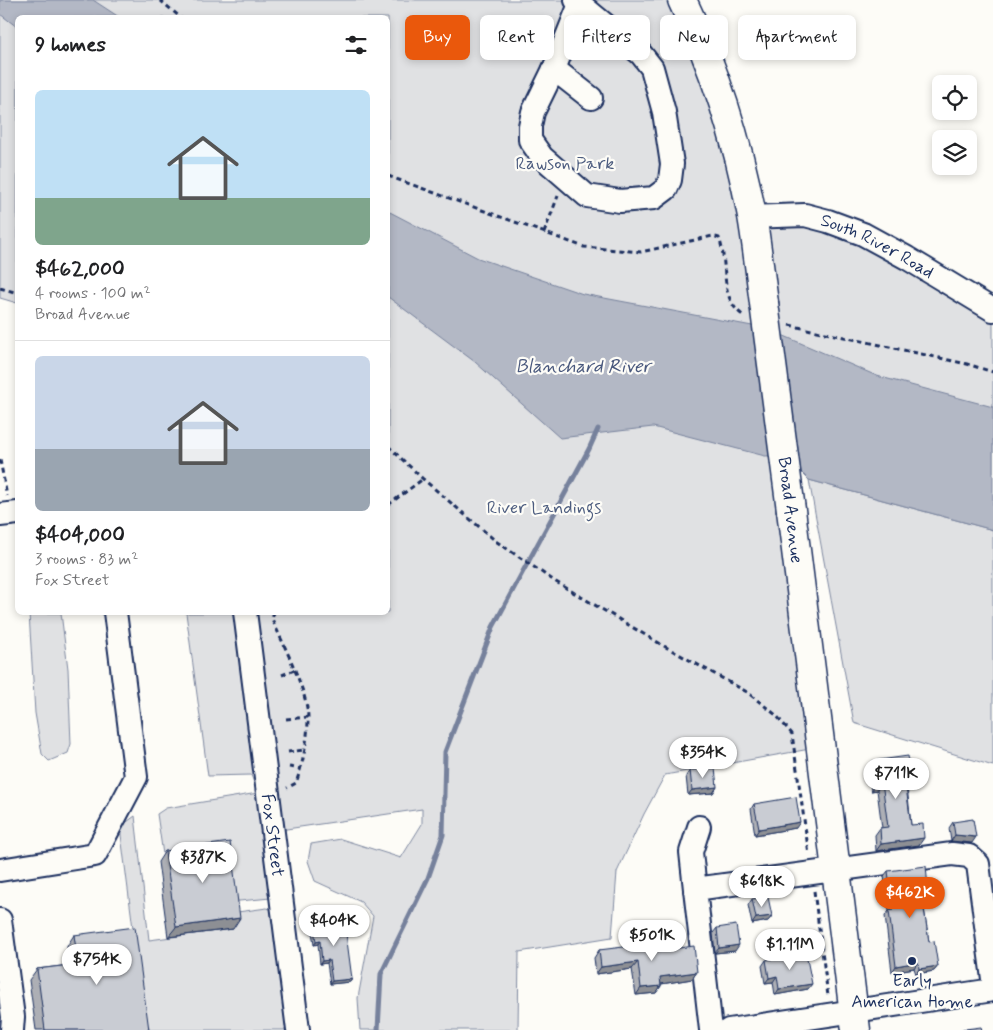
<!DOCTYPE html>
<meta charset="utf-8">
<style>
body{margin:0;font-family:Mynerve,sans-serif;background:#f6f6f6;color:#202124;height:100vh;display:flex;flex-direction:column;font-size:19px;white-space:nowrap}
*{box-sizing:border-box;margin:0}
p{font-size:16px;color:#757577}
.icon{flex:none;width:28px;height:28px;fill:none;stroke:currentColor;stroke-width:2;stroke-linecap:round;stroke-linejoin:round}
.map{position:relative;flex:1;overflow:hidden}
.side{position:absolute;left:15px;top:15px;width:375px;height:600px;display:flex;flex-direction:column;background:#fff;border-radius:8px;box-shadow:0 2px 8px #0003}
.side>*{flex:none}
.top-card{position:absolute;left:405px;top:15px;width:475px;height:45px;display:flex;gap:10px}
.buttons{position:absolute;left:932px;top:75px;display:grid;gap:10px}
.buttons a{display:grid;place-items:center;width:45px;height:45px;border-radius:8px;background:#fff;box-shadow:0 2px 8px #0003;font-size:25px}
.price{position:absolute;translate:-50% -42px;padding:0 11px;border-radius:18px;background:#fff;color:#222;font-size:16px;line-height:32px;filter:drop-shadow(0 1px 2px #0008)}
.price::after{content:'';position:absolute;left:50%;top:30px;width:15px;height:11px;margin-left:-8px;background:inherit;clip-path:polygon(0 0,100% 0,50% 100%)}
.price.selected{background:#ea580c;color:#fff}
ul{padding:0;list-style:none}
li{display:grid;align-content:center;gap:10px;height:265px;padding:0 20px}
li+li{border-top:1px solid #e0e0e0}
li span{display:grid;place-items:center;height:155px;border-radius:8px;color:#555}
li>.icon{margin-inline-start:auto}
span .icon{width:90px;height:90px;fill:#fffc;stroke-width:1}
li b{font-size:21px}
h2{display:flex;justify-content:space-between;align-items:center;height:60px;padding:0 20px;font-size:21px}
.chip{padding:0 18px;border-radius:8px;background:#fff;box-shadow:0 2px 8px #0003;font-size:18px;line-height:45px}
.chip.selected{background:#ea580c;color:#fff}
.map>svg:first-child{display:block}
.green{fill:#e0e1e3;stroke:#7e88a0}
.water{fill:#b3b8c5;stroke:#76819c}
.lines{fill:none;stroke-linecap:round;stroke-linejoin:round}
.stream{stroke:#76819c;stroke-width:5}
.minor-casing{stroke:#1b2f5e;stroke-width:26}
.major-casing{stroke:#1b2f5e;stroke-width:31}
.path{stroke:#1b2f5e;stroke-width:3;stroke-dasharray:5 4;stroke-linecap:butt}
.minor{stroke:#fdfcf7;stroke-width:22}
.major{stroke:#fdfcf7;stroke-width:28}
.major-bridge-casing{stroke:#1b2f5e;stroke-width:31;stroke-linecap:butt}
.major-bridge{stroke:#fdfcf7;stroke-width:28}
.wall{fill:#adafb5;stroke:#1b2f5e}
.shaded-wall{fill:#8d8f94;stroke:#1b2f5e}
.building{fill:#c9ccd3;stroke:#1b2f5e}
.poi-dot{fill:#1b2f5e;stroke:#fdfcf7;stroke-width:2}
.labels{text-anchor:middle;stroke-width:4.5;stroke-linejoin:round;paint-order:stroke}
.park-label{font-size:18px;fill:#4c5c7f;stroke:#fdfcf7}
.street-label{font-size:18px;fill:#1b2f5e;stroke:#fdfcf7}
.poi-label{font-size:18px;fill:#1b2f5e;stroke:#fdfcf7}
.water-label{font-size:19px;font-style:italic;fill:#49587d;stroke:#fdfcf7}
</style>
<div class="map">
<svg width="993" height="1030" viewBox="0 0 993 1030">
<rect width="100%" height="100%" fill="#fdfcf7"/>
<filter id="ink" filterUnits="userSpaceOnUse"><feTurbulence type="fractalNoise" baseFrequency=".02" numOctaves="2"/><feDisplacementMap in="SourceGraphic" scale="10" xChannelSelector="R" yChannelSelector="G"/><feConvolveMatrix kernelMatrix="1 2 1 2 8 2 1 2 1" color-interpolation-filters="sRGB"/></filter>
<g filter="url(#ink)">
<g class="green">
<path d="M0,0H680L752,217L805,215L993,310V472L780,417L821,747L665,775L644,814L617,872L612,937L519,952L518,1030H360L358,998L373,916L361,902L315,881L308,861L311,844L341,839L401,858L422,824V809L273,831L281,897L229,902L164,861L157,814L166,808L258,793L251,775L208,776L186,613L388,612V18H18L17,303L0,298Z"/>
<path d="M809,480L993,530V766L854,723Z"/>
<path d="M29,613H61L68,669L71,744L68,753L49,761L42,754L35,713Z"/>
<path d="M135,816L149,940L232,929L230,913L267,908L283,913L298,1030H140L134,936L120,827Z"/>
</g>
<g class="water">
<path d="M0,0H93L119,17L18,18L17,27L0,14Z"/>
<path d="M388,211L478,258L583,294L768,329L877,376L993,407V530L809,480L784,455L765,456L653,427L560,438L475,362L388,297Z"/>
</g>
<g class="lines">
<path class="stream" d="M378,1030L381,974L428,878L443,835L445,752L493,627L589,449L598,429"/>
<g class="minor-casing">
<g id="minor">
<path d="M576,0L580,4L593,15L641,54L652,68L664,112L672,164L670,180L666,189L654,198L620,201L587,196L542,157L530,140V126L533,112L554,69L580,4"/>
<path d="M554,69L591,98"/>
<path id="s1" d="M752,217L805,215L828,221L863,234L907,258L993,310"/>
<path d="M0,515L18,513"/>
<path id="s2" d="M245,612L298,1030"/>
<path d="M0,870L95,855L136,777L115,612"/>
<path d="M695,889L691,852L699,827"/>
<path d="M0,920L13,1017L12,1030"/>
<path d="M711,1030L695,889L952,854L969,856L978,864L993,979"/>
<path d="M729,1030L993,990"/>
</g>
</g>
<g class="major-casing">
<g id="major">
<path d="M682,0C715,69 738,141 752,216C757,245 760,274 764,303"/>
<path d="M791,510L856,1030"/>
</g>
</g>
<g class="path">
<path d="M160,0L181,18"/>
<path d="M388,176L584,247L641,252L713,236L719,238C729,264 718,299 744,316"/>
<path d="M544,233L558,196"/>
<path d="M0,288L18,293"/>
<path d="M789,325L967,364L993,372"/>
<path d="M388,446L423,479L497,542L556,582L664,646L747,692L776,715L792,734L809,855"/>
<path d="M0,460L7,496"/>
<path d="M388,505L423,479"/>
<path d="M274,612L272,619C283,644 308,692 308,718C308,739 303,763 296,783L287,788"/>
<path d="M282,675L294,670"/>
<path d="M286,719L308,717"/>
<path d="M288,752L304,750"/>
<path d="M289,767L301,769"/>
<path d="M814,891L828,996"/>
</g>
<use href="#minor" class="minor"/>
<use href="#major" class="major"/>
<g class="major-bridge-casing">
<path id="major-bridge" d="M764,303L791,510"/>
</g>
<use href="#major-bridge" class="major-bridge"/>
</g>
<g class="wall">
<path d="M873,761L907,786L911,825L919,845L876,851L875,835L880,828H882L877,790L871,791L868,768Z"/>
<path d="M690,770L717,787L713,793L688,795L686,776Z"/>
<path d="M754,804L796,828L755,835L751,809Z"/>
<path d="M953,822L972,843L951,841L949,828Z"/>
<path d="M165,851L233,929L168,937L158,862Z"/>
<path d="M888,871L925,893L922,894L929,942L938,966L934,971L916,974L914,968L892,972L885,916L889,911L884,876Z"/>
<path d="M752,899L772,916L768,921L752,924L748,905Z"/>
<path d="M313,922L352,979L350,982L330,984L327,963L320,964L318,944L314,945L311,925Z"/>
<path d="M717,928L735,951L715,953L713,933Z"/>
<path d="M74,935L149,1030H36L29,980L37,969L69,965L67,946Z"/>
<path d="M599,950L657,951L697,972L692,979L661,984V986L656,993L636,995L632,969L596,974L594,958Z"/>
<path d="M766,960L808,989L775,995L773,982L765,983L762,966Z"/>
</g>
<g class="shaded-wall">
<path d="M905,779H912L907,786L900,787Z"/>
<path d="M882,782L877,790L871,791L876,783Z"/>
<path d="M717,787L713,793L688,795L692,790Z"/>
<path d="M800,822L796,828L755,835L759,829Z"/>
<path d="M955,835L976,837L972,843L951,841Z"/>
<path d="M924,838L919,845L876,851L881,844Z"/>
<path d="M928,888L925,893L917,894L921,889Z"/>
<path d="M772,916L768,921L752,924L756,918Z"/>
<path d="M240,918L233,929L168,937L176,927Z"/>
<path d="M320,941L318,944L314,945L316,942Z"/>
<path d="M739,945L735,951L715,953L719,948Z"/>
<path d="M329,960L327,963L320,964L322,961Z"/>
<path d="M638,962L632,969L596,974L601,967Z"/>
<path d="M918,962L914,968L892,972L896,966Z"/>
<path d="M938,966L934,971L916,974L919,969Z"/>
<path d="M697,972L692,979L655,985L660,977Z"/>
<path d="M777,976L773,982L765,983L769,978Z"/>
<path d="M352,979L350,982L330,984L332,981Z"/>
<path d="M812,984L808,989L775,995L779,989Z"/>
<path d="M661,986L656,993L636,995L641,988Z"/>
</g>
<g class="building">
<path d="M908,756L912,779H905L911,825L923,824L924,838L881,844L880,828L888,827L882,782L876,783L873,761Z"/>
<path d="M715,768L717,787L692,790L690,770Z"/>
<path d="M796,797L800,822L759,829L754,804Z"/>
<path d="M973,819L976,837L955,835L953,822Z"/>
<path d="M230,842L240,918L176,927L165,851Z"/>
<path d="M926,866L928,888L921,889L929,942L934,941L938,966L919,969L918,962L896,966L889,911L893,910L888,871Z"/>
<path d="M768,897L772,916L756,918L752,899Z"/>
<path d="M344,918L352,979L332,981L329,960L322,961L320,941L316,942L313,922Z"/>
<path d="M736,925L739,945L719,948L717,928Z"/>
<path d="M135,927L149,1030H45L37,969L78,964L74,935Z"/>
<path d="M656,943L657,951L694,946L697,972L660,977L661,986L641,988L638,962L601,967L599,950Z"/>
<path d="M806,954L812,984L779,989L777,976L769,978L766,960Z"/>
<path d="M981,1027L982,1030H957Z"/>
</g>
</g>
<circle class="poi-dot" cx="912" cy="961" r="5"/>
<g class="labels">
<g class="park-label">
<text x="565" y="169">Rawson Park</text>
<text x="544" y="513">River Landings</text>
</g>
<g class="street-label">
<text dy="6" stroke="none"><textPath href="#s1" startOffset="132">South River Road</textPath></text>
<text transform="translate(791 510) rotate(83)" y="6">Broad Avenue</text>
<text dy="6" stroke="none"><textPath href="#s2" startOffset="225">Fox Street</textPath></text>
</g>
<g class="poi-label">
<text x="912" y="986">Early<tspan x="912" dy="21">American Home</tspan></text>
</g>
<g class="water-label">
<text x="583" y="372">Blanchard River</text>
</g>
</g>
</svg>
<div class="buttons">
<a><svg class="icon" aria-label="locate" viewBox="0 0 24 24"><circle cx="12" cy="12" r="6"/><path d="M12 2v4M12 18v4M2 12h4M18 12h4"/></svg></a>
<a><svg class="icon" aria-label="layers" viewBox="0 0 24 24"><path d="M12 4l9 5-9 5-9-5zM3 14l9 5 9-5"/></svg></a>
</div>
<b class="price" style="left:703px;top:779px">$354K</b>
<b class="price" style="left:896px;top:800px">$711K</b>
<b class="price" style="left:203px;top:884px">$387K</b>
<b class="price" style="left:762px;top:908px">$618K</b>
<b class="price selected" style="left:910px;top:919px">$462K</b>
<b class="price" style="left:334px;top:947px">$404K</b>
<b class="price" style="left:652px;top:962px">$501K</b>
<b class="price" style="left:790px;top:971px">$1.11M</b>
<b class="price" style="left:97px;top:986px">$754K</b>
<div class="top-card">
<a class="chip selected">Buy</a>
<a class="chip">Rent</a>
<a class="chip">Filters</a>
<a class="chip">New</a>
<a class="chip">Apartment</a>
</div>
<section class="side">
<h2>9 homes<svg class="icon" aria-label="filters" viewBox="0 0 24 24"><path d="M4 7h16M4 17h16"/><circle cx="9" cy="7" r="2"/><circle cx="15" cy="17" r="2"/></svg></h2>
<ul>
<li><span style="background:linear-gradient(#bfe0f5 70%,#7fa58c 0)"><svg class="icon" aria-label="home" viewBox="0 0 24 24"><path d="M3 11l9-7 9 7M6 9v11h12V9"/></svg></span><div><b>$462,000</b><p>4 rooms · 100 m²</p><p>Broad Avenue</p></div></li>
<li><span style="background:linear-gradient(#c9d6e8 60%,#9aa5b1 0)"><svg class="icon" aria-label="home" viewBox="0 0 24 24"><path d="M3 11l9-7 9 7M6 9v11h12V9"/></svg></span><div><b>$404,000</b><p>3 rooms · 83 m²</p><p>Fox Street</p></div></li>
</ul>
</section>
</div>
